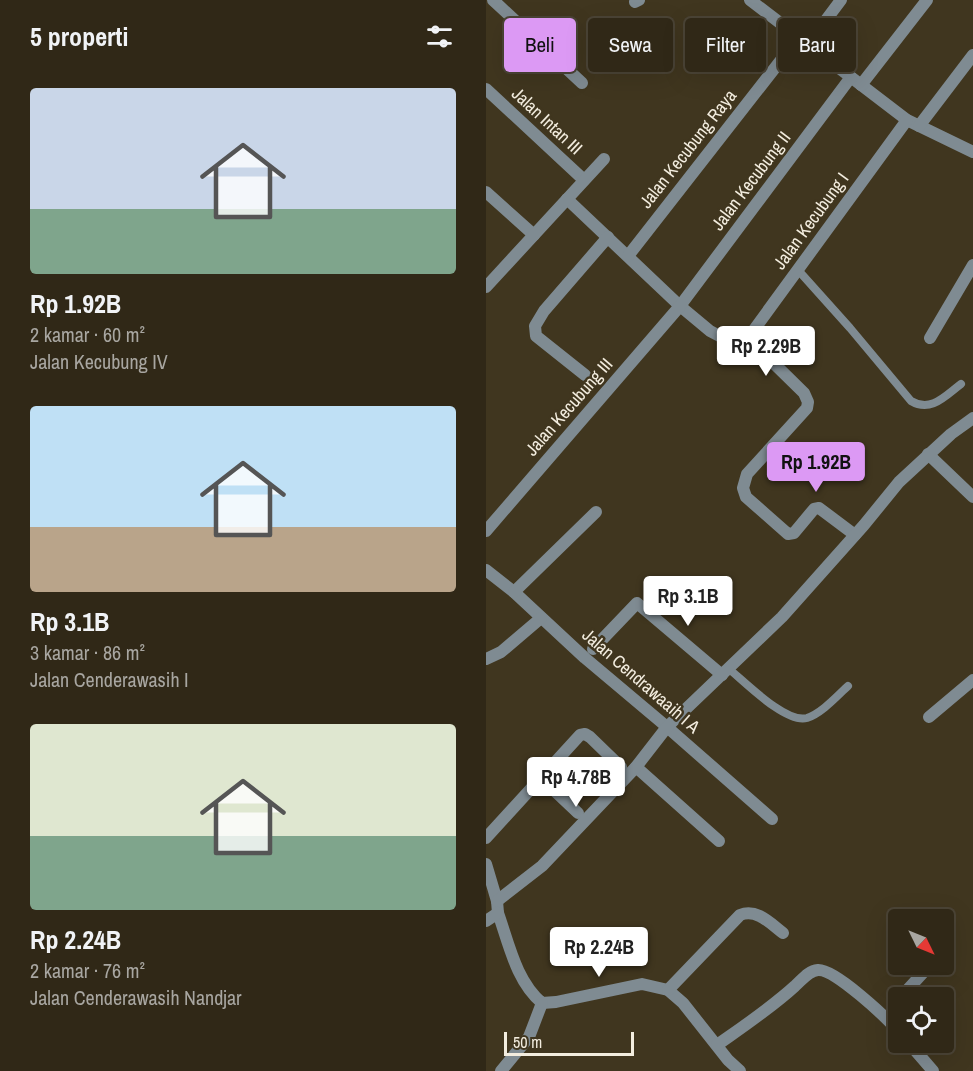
<!DOCTYPE html>
<html lang="id">
<meta charset="utf-8">
<style>
body{margin:0;font-family:"Archivo Narrow",sans-serif;background:#383020;color:#f1f3f6;height:100vh;display:flex;flex-direction:column;font-size:22px;white-space:nowrap}
*{box-sizing:border-box;margin:0}
p{font-size:20px;color:#a8a6a1}
.icon{flex:none;width:33px;height:33px;fill:none;stroke:currentColor;stroke-width:2;stroke-linecap:round;stroke-linejoin:round}
.map{position:relative;flex:1;overflow:hidden}
.drawer{display:flex;flex-direction:column;background:#302817;width:486px}
.drawer>*{flex:none}
.guide{position:absolute;left:18px;top:18px;width:378px;height:54px;display:flex;gap:12px}
.needle{width:39px;rotate:133deg}
.buttons{position:absolute;left:402px;top:909px;display:grid;gap:12px}
.buttons a{display:grid;place-items:center;width:66px;height:66px;border-radius:6px;background:#302817;box-shadow:0 6px 24px #0002,0 0 0 2px #4b4436;font-size:30px}
.scale{position:absolute;left:18px;bottom:15px;width:130px;box-sizing:border-box;padding-left:6px;border:3px solid #f3eddf;border-top:0;font-size:16px;line-height:21px;white-space:nowrap;color:#f3eddf;-webkit-text-stroke:4px #40361f;paint-order:stroke}
.price{position:absolute;translate:-50% -51px;padding:0 14px;border-radius:6px;background:#fff;color:#222;font-size:20px;line-height:39px;filter:drop-shadow(0 2px 3px #0008)}
.price::after{content:'';position:absolute;left:50%;top:36px;width:18px;height:14px;margin-left:-9px;background:inherit;clip-path:polygon(0 0,100% 0,50% 100%)}
.price.current{background:#dc99f4;color:#111}
ul{padding:0;list-style:none}
li{display:grid;align-content:center;gap:12px;height:318px;padding:0 30px}
li span{display:grid;place-items:center;height:186px;border-radius:6px;color:#555}
li>.icon{margin-inline-start:auto}
span .icon{width:108px;height:108px;fill:#fffc;stroke-width:1}
li b{font-size:26px}
h2{display:flex;justify-content:space-between;align-items:center;height:72px;padding:0 30px;font-size:26px}
.tag{padding:0 21px;border-radius:6px;background:#302817;box-shadow:0 6px 24px #0002,0 0 0 2px #4b4436;font-size:21px;line-height:54px}
.tag.current{background:#dc99f4;color:#111}
main{display:flex;flex:1;min-height:0}
.map>svg:first-child{display:block}
.lines{fill:none;stroke-linecap:round;stroke-linejoin:round}
.service{stroke:#7f8b92;stroke-width:8}
.minor{stroke:#7f8b92;stroke-width:12}
.labels{text-anchor:middle;stroke-width:5;stroke-linejoin:round;paint-order:stroke}
.street-label{font-size:18px;fill:#f3eddf;stroke:#40361f}
</style>
<main>
<section class="drawer">
<h2>5 properti<svg class="icon" aria-label="filters" viewBox="0 0 24 24"><path d="M4 7h16M4 17h16"/><circle cx="9" cy="7" r="2"/><circle cx="15" cy="17" r="2"/></svg></h2>
<ul>
<li><span style="background:linear-gradient(#c9d6e8 65%,#7fa58c 0)"><svg class="icon" aria-label="home" viewBox="0 0 24 24"><path d="M3 11l9-7 9 7M6 9v11h12V9"/></svg></span><div><b>Rp 1.92B</b><p>2 kamar · 60 m²</p><p>Jalan Kecubung IV</p></div></li>
<li><span style="background:linear-gradient(#bfe0f5 65%,#b9a48a 0)"><svg class="icon" aria-label="home" viewBox="0 0 24 24"><path d="M3 11l9-7 9 7M6 9v11h12V9"/></svg></span><div><b>Rp 3.1B</b><p>3 kamar · 86 m²</p><p>Jalan Cenderawasih I</p></div></li>
<li><span style="background:linear-gradient(#dfe7d0 60%,#7fa58c 0)"><svg class="icon" aria-label="home" viewBox="0 0 24 24"><path d="M3 11l9-7 9 7M6 9v11h12V9"/></svg></span><div><b>Rp 2.24B</b><p>2 kamar · 76 m²</p><p>Jalan Cenderawasih Nandjar</p></div></li>
</ul>
</section>
<div class="map">
<svg width="487" height="1071" viewBox="0 0 487 1071">
<rect width="100%" height="100%" fill="#40361f"/>
<g class="lines">
<g class="service">
<path d="M312,270L364,328L425,401C445,413 459,396 475,384"/>
<path d="M243,669C259,682 300,724 321,718C336,713 351,696 362,686"/>
</g>
<g class="minor">
<path d="M7,0L96,83"/>
<path d="M264,0L421,120L487,152"/>
<path d="M149,2L153,0"/>
<path d="M322,44L355,0"/>
<path d="M375,85L441,0"/>
<path d="M0,89L98,180"/>
<path d="M433,126L487,55"/>
<path d="M0,192L48,235"/>
<path d="M81,199L194,306L224,331L243,341L262,338L421,120"/>
<path d="M142,256L313,37"/>
<path d="M0,287L118,159"/>
<path d="M262,338L318,393L322,402L321,408L261,474L257,488L260,497L302,534L308,533L328,509L333,508L369,535"/>
<path d="M444,338L487,265"/>
<path d="M99,375L50,336L49,326L58,311L122,237"/>
<path d="M442,454L487,497"/>
<path d="M0,531L194,306L365,77"/>
<path d="M0,570L28,592L99,658L181,727L286,819"/>
<path d="M28,592L110,512"/>
<path d="M107,649L151,603L236,675"/>
<path d="M0,659L15,652L55,618"/>
<path d="M443,717L487,680"/>
<path d="M150,767L233,841"/>
<path d="M55,778L92,813"/>
<path d="M0,838L94,735L99,734L104,737L135,767"/>
<path d="M0,864L11,901L12,913C23,944 30,981 56,1003L70,1002L156,984L182,990L197,1003L242,1060L254,1071"/>
<path d="M11,901L56,866L150,767L181,727L296,617L378,525L413,482L465,434L487,418"/>
<path d="M0,921L12,913"/>
<path d="M182,990L254,915C271,908 285,924 297,933"/>
<path d="M414,998L444,965"/>
<path d="M422,1042L447,1071"/>
<path d="M231,1045C258,1026 285,1008 309,986C316,980 322,971 332,970C349,969 401,1018 412,1031"/>
<path d="M15,1071L43,1037L56,1003"/>
</g>
</g>
<g class="labels">
<g class="street-label">
<text transform="translate(61 121) rotate(43)" y="6">Jalan Intan III</text>
<text transform="translate(202 149) rotate(-52)" y="6">Jalan Kecubung Raya</text>
<text transform="translate(265 181) rotate(-53)" y="6">Jalan Kecubung II</text>
<text transform="translate(325 221) rotate(-54)" y="6">Jalan Kecubung I</text>
<text transform="translate(83 407) rotate(-49)" y="6">Jalan Kecubung III</text>
<text transform="translate(155 681) rotate(41)" y="6">Jalan Cendrawaaih I A</text>
</g>
</g>
</svg>
<div class="buttons">
<a><svg class="needle" viewBox="-14 -14 28 28"><path d="M0-13l5 13h-10z" fill="#e53935"/><path d="M0 13l5-13h-10z" fill="#a8a6a1"/></svg></a>
<a><svg class="icon" aria-label="locate" viewBox="0 0 24 24"><circle cx="12" cy="12" r="6"/><path d="M12 2v4M12 18v4M2 12h4M18 12h4"/></svg></a>
</div>
<div class="scale">50 m</div>
<b class="price" style="left:280px;top:377px">Rp 2.29B</b>
<b class="price current" style="left:330px;top:493px">Rp 1.92B</b>
<b class="price" style="left:202px;top:627px">Rp 3.1B</b>
<b class="price" style="left:90px;top:808px">Rp 4.78B</b>
<b class="price" style="left:113px;top:978px">Rp 2.24B</b>
<div class="guide">
<a class="tag current">Beli</a>
<a class="tag">Sewa</a>
<a class="tag">Filter</a>
<a class="tag">Baru</a>
</div>
</div>
</main>
